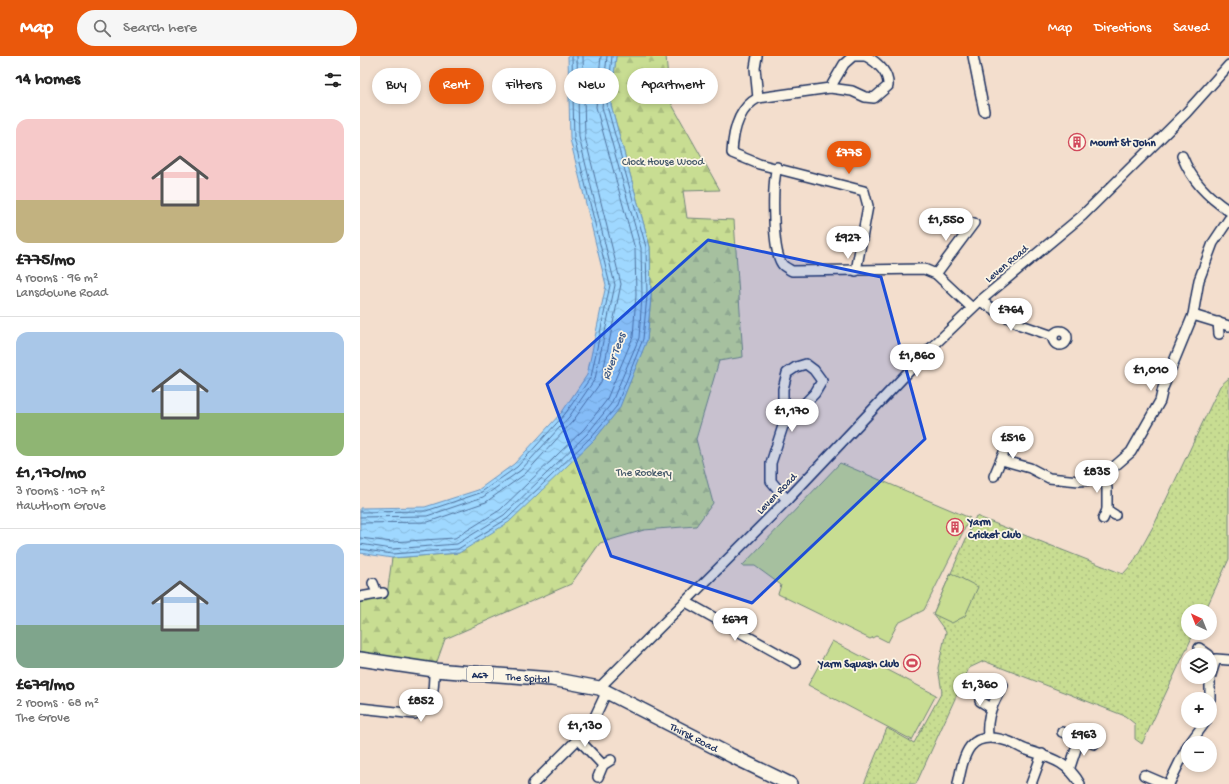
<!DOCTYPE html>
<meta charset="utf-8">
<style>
body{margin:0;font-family:"Gochi Hand",sans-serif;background:#f6f6f6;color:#222;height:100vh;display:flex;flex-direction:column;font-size:15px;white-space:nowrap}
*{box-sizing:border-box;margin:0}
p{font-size:13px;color:#767676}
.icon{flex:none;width:22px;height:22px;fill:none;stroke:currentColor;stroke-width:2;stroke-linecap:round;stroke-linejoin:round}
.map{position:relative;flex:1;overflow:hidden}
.panel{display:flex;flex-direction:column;background:#fff;width:360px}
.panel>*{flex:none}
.top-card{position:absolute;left:12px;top:12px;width:380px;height:36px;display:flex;gap:8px}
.needle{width:26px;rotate:317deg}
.tools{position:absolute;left:821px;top:548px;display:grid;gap:8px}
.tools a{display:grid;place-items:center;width:36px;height:36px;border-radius:50%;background:#fff;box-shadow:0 2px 6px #0003;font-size:20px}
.price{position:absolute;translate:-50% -34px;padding:0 9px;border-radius:14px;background:#fff;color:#222;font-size:13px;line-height:26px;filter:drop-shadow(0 1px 2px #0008)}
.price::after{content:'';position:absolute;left:50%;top:24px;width:12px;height:9px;margin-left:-6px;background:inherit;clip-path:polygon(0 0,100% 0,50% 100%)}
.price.on{background:#ea580c;color:#fff}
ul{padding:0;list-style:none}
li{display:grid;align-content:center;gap:8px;height:212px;padding:0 16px}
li+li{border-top:1px solid #e0e0e0}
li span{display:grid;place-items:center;height:124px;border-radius:12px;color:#555}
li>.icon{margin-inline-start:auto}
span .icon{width:72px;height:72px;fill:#fffc;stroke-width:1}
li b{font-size:17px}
h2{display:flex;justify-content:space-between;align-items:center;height:48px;padding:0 16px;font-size:17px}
.pill{padding:0 14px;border-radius:18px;background:#fff;box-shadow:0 2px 6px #0003;font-size:14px;line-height:36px}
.pill.on{background:#ea580c;color:#fff}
header{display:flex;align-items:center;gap:24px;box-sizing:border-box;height:56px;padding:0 20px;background:#ea580c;color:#fff}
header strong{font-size:19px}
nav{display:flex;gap:22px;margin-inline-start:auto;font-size:14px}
.search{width:280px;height:36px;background:#f6f6f6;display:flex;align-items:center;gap:10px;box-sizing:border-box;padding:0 14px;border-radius:22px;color:#767676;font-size:15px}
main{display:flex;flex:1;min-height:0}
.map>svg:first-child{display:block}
.grass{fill:url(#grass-dots);stroke:#728678}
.forest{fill:url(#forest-firs);stroke:#728678}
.park{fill:#c8dd92;stroke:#728678}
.water{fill:url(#water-waves);stroke:#6a94bf}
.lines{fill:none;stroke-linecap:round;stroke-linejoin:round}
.shore{stroke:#50739e;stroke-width:1}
.minor-casing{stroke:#1b2f5e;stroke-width:12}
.primary-casing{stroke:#1b2f5e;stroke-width:16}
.minor{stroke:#fcf5e5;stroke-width:9}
.primary{stroke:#fcf5e5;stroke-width:13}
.marked{fill:#1d4ed8;fill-opacity:0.2;stroke:#1d4ed8;stroke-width:3;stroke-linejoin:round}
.labels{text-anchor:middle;stroke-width:3.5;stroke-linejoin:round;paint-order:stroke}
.shield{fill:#fcf5e5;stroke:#5e6a86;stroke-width:1}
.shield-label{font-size:10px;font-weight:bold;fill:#1b2f5e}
.poi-label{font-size:11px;font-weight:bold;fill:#1b2f5e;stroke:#fcf5e5;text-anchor:start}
.park-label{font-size:11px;fill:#465a6b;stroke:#fcf5e5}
.street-label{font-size:11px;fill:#1b2f5e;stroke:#fcf5e5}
.water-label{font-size:12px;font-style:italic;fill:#3c5986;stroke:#fcf5e5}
</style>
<header>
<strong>Map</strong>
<div class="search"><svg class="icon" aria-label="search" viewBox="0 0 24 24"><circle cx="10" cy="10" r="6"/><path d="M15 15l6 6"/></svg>Search here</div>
<nav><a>Map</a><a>Directions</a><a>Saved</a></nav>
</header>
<main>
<section class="panel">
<h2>14 homes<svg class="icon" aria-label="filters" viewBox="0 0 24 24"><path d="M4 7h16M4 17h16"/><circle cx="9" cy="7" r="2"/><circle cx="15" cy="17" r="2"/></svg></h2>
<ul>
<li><span style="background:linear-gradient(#f6c9c9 65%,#c2b280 0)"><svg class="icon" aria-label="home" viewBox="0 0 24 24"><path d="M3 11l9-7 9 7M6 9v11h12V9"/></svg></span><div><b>£775/mo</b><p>4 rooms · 96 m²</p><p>Lansdowne Road</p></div></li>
<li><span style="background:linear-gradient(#a9c7e8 65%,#8fb573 0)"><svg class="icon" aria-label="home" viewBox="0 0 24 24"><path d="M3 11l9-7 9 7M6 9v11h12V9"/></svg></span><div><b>£1,170/mo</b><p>3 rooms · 107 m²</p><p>Hawthorn Grove</p></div></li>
<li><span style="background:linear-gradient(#a9c7e8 65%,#7fa58c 0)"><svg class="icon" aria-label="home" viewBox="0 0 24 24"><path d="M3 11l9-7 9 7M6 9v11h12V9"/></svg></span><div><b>£679/mo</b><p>2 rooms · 68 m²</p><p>The Grove</p></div></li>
</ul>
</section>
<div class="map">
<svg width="869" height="728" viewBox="0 0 869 728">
<defs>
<pattern id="grass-dots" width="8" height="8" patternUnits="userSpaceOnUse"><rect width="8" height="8" fill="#c8dd92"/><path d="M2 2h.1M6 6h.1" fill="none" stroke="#abbe80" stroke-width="1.8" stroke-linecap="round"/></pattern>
<pattern id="forest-firs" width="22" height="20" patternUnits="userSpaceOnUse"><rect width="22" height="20" fill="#c8dd92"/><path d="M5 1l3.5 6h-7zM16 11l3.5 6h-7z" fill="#abbe80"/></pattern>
<pattern id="water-waves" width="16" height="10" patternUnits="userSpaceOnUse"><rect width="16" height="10" fill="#9fd8ff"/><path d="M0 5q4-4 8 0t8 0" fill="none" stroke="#88badd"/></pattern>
</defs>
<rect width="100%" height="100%" fill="#f3decd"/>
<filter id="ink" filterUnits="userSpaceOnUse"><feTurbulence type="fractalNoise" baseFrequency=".025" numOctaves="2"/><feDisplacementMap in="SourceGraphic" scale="8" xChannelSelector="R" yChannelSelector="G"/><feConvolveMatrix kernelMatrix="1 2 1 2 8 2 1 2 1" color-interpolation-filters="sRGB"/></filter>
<g filter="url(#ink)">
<path class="grass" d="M869,322V503L845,555H828V577H834L782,688L775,683V668L765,660L624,605L609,612L556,728H504L527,672L554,687L582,636L578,612L586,576L573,558L616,460L763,518L773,507L795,467L860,330Z"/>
<path class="forest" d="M256,0H306L310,45L360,134L323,135L327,162L374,164L383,301L359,305L336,383L353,447L336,470L284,474L240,487L211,528L85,583L74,614L0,595V544L27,539L32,502L99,497L287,284L291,240L290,191L251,49Z"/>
<g class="park">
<path d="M480,407L610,462L564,554L538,567L528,586L516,580L510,583L418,538L421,529L395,510H382Z"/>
<path d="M591,517L618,531L605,560L592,567L573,558Z"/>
<path d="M472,585L576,639L552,684L448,629Z"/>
</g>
<path class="water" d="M208,0H256L251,49L290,191L291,240L287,284L259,353L235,383L149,466L99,497L32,502L0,497V452L65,451L118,434L154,408L202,356L227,319L246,229L210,83Z"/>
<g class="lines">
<g class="shore">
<path d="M0,456L66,455L120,437L157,411L205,358L231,321L250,229L214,82L212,0"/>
<path d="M0,461L67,460L123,441L161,414L209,361L235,323L255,229L219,81L217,0"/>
<path d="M0,467L68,466L126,446L165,418L213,365L241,326L261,228L225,81L223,0"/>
<path d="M0,482L32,486L95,482L140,454L224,373L246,345L273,281L276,239L275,193L236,51L241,0"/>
<path d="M0,488L32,493L97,488L144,459L228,377L251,348L279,282L282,240L281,192L242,51L247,0"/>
<path d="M0,493L32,498L98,493L147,463L232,380L256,351L283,283L287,240L286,191L247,50L252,0"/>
</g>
<g class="minor-casing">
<g id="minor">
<path d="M397,0L395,12L398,42"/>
<path d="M613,0L624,55"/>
<path d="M470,32L484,8L493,0H506"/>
<path d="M822,100C832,125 847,140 869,155"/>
<path d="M417,111C412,128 412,194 422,208C424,211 429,213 432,215L564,213L576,218L612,252"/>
<path d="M496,215L508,150L504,135L399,108L372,97C373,76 378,52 398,42L470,32L492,35L505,41L514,42L528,30C529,16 518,7 506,0"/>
<path d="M576,218L614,167"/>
<path d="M620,245L661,269L693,280"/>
<path d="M833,259L869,270"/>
<path d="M858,266L859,278"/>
<circle cx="700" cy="282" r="7"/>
<path d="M423,370L455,337L462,325L454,314L446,308L436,311L427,317L423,333V370L411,407V425L427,444"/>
<path d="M642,404L670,412L689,422L719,425L740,423L771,396L800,345L803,332L833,259L839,224L853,187L869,163"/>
<path d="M634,420L645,394L643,385"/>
<path d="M745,420L747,433V454"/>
<path d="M743,463L747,454L755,459"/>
<path d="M13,527L17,537"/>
<path d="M0,541L23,537"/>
<path d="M326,546L435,607"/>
<path d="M839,592L849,599"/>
<path d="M239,632L427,444L571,292L620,245L722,160L826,57L869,9"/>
<path d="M850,643V622L856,603L869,604"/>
<path d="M620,645L631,652"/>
<path d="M0,652L55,658C74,644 74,637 74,614"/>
<path d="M702,676L734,688"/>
<path d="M628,681C626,660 633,647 643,629"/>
<path d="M218,683L243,709"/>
<path d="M830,687L846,665"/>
<path d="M709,714L720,681"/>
<path d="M784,719L805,728"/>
<path d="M238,721L243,709L251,704"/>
<path d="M173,728L230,671L247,635"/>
<path d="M598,728C604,697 609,673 647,685C654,687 660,692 667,694C690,702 707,705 720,728"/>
<path d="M671,728L682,698"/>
<path d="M809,728L828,689"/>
</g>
</g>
<g class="primary-casing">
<g id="primary">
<path id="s1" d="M0,603L74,614L192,623L239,632L372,700L430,728"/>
</g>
</g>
<use href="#minor" class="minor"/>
<use href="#primary" class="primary"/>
</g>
</g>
<path class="marked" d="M348,184L521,221L565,383L392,547L251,500L187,328Z"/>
<defs>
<g id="building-ring" transform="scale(0.9)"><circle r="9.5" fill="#fcf5e5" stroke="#d1495b" stroke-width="1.5"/><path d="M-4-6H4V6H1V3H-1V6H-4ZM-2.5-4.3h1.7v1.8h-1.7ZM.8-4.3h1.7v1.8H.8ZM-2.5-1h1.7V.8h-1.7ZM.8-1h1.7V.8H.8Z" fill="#d1495b"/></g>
<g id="stadium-ring" transform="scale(0.9)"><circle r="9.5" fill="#fcf5e5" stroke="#d1495b" stroke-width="1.5"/><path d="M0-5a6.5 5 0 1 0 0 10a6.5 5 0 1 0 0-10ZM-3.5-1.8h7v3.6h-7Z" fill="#d1495b"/></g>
</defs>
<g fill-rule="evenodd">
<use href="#building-ring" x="717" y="86"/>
<use href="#building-ring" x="595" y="471"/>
<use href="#stadium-ring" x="552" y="607"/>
</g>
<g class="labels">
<rect class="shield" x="107" y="610" width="26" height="16" rx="3"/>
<g class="shield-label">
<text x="120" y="622">A67</text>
</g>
<g class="poi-label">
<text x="730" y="90">Mount St John</text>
<text x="608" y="469">Yarm<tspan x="608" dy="13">Cricket Club</tspan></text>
<text x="539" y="611" text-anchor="end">Yarm Squash Club</text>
</g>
<g class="park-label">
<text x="303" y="109">Clock House Wood</text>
<text x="284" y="420">The Rookery</text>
</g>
<g class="street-label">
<text transform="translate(646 207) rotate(-40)" y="4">Leven Road</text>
<text transform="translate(416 437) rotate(-46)" y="4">Leven Road</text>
<text dy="4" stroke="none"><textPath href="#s1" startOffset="169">The Spital</textPath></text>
<text dy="4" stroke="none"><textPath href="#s1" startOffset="348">Thirsk Road</textPath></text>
</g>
<g class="water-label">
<text transform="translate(253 300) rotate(-70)" y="4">River Tees</text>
</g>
</g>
</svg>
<div class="tools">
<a><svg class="needle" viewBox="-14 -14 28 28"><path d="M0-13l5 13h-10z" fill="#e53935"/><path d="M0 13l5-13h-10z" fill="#767676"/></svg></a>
<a><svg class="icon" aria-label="layers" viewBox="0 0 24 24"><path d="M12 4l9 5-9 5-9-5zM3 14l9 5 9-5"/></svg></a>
<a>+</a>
<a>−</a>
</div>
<b class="price on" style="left:489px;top:119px">£775</b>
<b class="price" style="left:586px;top:186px">£1,550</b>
<b class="price" style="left:488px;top:204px">£927</b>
<b class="price" style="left:651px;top:276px">£764</b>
<b class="price" style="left:557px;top:322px">£1,860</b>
<b class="price" style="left:791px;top:336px">£1,010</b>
<b class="price" style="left:432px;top:377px">£1,170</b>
<b class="price" style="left:653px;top:404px">£516</b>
<b class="price" style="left:737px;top:438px">£835</b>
<b class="price" style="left:375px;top:586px">£679</b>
<b class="price" style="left:620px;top:651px">£1,360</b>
<b class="price" style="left:61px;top:667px">£852</b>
<b class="price" style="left:225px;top:692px">£1,130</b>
<b class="price" style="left:724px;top:701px">£963</b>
<div class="top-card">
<a class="pill">Buy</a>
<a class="pill on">Rent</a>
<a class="pill">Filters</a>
<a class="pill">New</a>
<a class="pill">Apartment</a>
</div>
</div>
</main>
